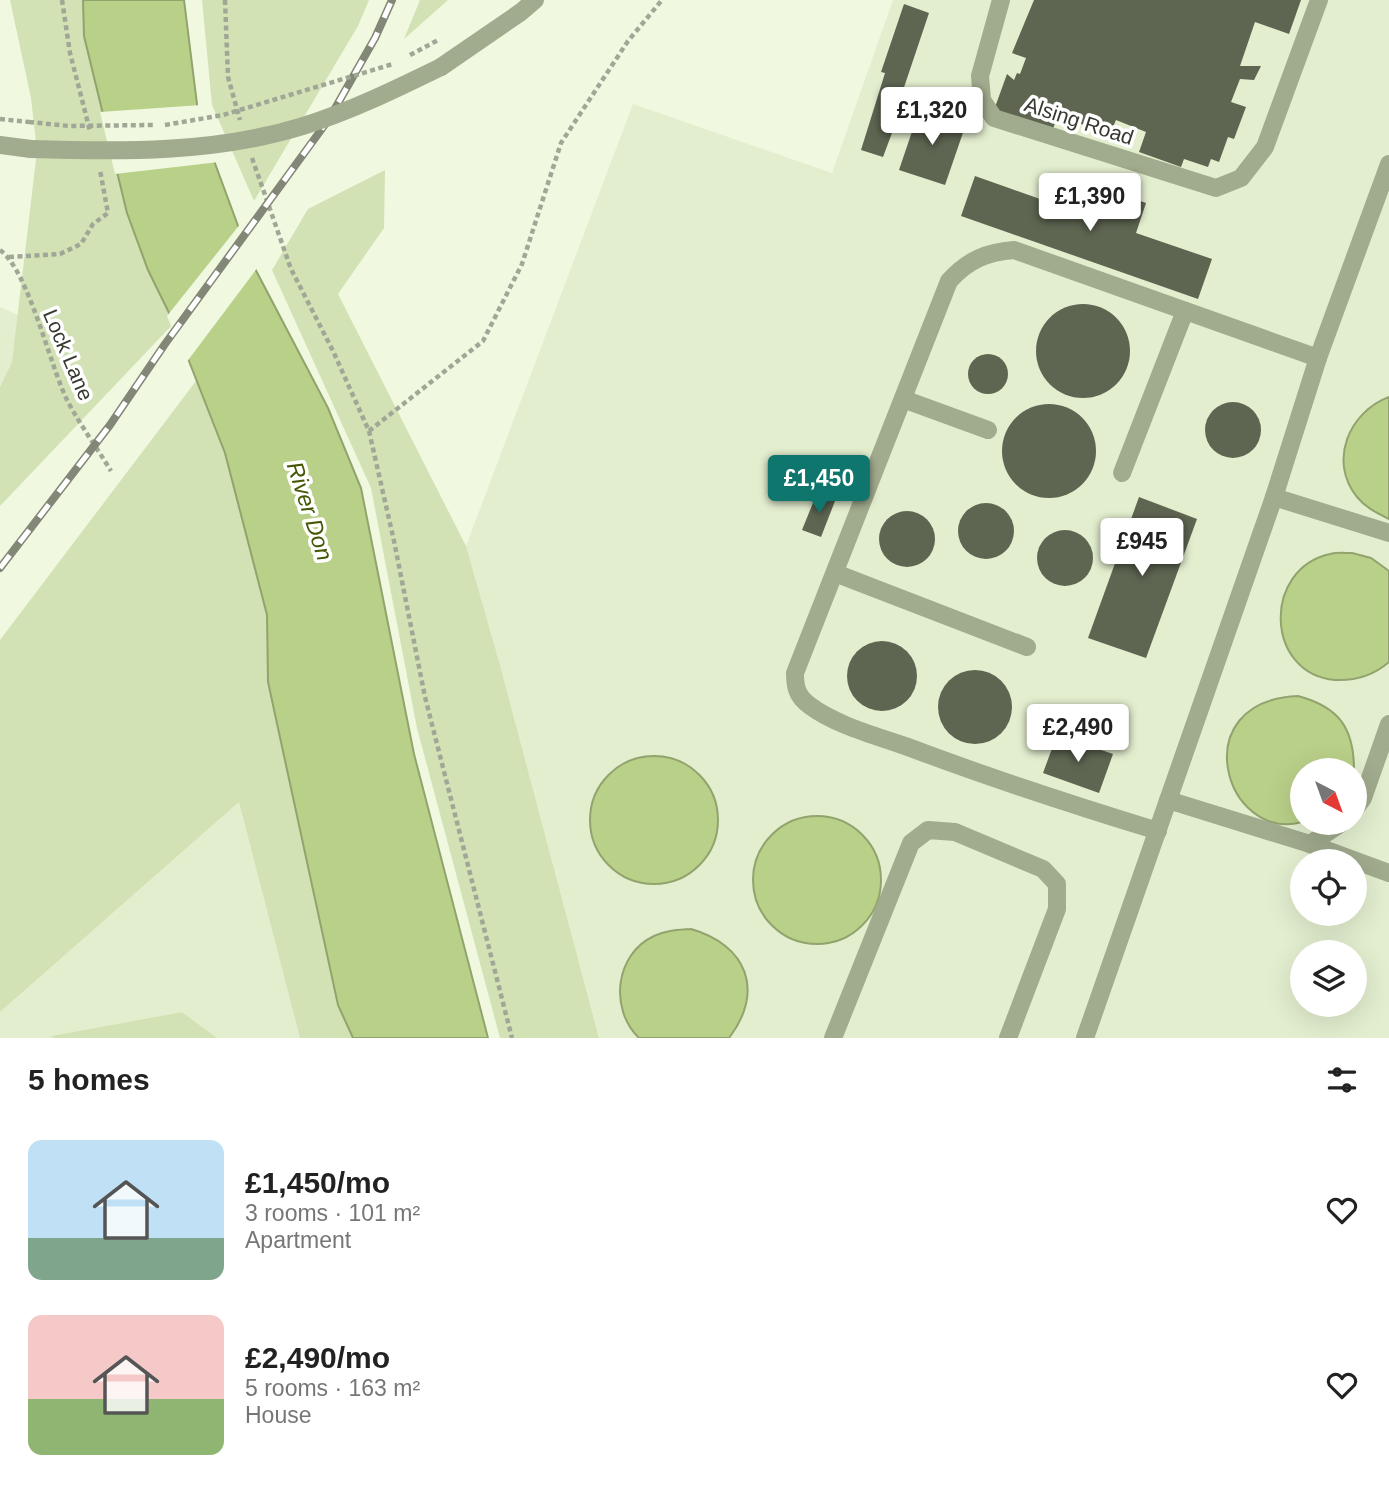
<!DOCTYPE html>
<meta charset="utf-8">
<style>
body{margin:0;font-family:Helvetica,sans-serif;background:#f2f2f2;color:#222;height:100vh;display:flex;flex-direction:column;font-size:26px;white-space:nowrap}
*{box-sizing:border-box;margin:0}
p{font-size:23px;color:#767676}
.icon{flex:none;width:38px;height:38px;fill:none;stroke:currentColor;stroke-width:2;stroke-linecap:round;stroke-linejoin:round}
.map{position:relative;height:1038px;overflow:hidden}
.side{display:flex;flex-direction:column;background:#fff;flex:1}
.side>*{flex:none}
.needle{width:46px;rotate:139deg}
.buttons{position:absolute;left:1290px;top:758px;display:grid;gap:14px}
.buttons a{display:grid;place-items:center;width:77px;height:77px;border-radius:50%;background:#fff;box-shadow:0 7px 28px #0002;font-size:35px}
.price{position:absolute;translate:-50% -60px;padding:0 16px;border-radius:7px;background:#fff;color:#222;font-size:23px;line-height:46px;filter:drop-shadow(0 2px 4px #0008)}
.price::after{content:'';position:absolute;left:50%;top:42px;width:21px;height:16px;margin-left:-10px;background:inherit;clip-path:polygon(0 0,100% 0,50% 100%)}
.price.current{background:#0f766e;color:#fff}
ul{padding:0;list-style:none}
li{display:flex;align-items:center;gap:21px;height:175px;padding:0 28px}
li span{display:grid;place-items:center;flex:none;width:196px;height:140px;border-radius:14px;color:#555}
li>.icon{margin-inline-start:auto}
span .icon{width:84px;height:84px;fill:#fffc;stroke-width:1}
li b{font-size:30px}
h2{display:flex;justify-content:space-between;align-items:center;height:84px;padding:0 28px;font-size:30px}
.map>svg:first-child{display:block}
.built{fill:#e3eecf;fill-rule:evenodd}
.green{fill:#d2e2b5}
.water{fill:#b9d089;stroke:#92a36e;stroke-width:2}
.pier{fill:#f0f8e0}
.building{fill:#5e6551}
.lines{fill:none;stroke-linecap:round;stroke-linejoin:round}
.path{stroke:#a1a796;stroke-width:4.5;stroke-dasharray:5 3.5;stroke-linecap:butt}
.minor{stroke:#a1ab8d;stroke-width:18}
.rail-casing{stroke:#828778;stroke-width:8}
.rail{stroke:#fff;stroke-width:5;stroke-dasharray:16;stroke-linecap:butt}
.path-bridge{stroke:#a1a796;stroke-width:4.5;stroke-dasharray:5 3.5;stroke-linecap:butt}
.minor-bridge{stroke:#a1ab8d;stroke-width:18}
.labels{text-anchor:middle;stroke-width:7;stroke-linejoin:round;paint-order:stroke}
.street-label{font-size:21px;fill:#363930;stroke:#fff}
.water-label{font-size:23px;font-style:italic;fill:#445704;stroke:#fff}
</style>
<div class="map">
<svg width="1389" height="1038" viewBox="0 0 1389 1038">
<rect width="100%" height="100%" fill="#f0f8e0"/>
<g class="built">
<path d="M893,0H1389V1038H599L500,665L466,546L633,104L832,173ZM1302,770H1354V822H1302ZM1302,861H1354V914H1302ZM1302,952H1354V1004H1302Z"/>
<path d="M0,307L18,315L12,363L0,387Z"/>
<path d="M240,801L300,1038H217L182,1012L51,1036L53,1038H0V1012Z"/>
</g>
<g class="green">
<path d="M10,0H83L84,36L106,121L148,270L174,323L0,506V387L12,362L37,151L31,98Z"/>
<path d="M202,0H369L358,26L254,201L212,105Z"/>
<path d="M420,0H448L404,39Z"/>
<path d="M385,170L384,228L338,294L466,546L500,665L599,1038H500L417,728L371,488L272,270L308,209Z"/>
<path d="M196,381L225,453L267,616L268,682L338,1005L353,1038H300L239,802L0,1012V640Z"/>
<path d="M182,1012L217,1038H53L51,1036Z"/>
</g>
<g class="water">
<path d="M83,0H184L199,120L251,261L328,408L361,488L414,754L488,1038H353L338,1005L268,682L267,615L225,453L174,323L148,270L127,213L84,36Z"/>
<path d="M1389,397V519C1377,513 1366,508 1357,497C1328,461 1349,412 1389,397Z"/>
<path d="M1352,553L1371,558L1389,571V662C1373,676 1356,681 1335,680C1265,674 1262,569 1330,554C1337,552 1345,553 1352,553Z"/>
<path d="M1298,696C1339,707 1354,728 1354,770H1302V822C1225,843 1183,701 1298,696Z"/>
<circle cx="654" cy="820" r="64"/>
<circle cx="817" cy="880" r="64"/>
<path d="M691,929C747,945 765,991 729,1038H639C609,1009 615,954 654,936C667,930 678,930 691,929Z"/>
</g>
<g class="pier">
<path d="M201,105L203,119L219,162L115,174L100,112Z"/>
<path d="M241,223L258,267L186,363L167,316Z"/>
</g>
<g class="building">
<path d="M1034,0H1301L1289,34L1255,22L1240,66H1261L1254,80L1240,79L1231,102L1246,107L1234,139L1228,137L1219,162L1211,159L1208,167L1184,159L1181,167L1139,152L1146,132L1116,120L1110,134L1058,116L1052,131L994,110L1007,74L1014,80L1017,73L1020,74L1026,58L1012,53Z"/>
<path d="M904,4L929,13L889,132L892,133L883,157L861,150L885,73L881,72Z"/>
<path d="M920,108L966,124L945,185L899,170Z"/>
<path d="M975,176L1074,211L1084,181L1146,203L1136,233L1212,259L1198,299L961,216Z"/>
<circle cx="1083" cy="351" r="47"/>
<circle cx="988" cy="374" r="20"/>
<circle cx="1233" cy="430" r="28"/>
<circle cx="1049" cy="451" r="47"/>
<path d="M817,493L835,501L821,537L802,530Z"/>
<path d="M1139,497L1197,519L1146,658L1088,638Z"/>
<circle cx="986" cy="531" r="28"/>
<circle cx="907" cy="539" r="28"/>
<circle cx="1065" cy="558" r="28"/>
<circle cx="882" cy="676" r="35"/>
<circle cx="975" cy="707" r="37"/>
<path d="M1057,735L1113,754L1099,793L1043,773Z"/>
</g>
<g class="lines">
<g class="path">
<path d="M62,0L70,53L90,131"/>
<path d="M225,0L228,77L240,120"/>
<path d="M0,119L29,122"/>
<path d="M252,158L291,269L333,351L369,431L394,541L425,697L512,1038"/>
<path d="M0,250C29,271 50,367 68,402C81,426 97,448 111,471"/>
<path d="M9,257L60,254L81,244L93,224L108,213L100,170"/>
<path d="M369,431L483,341L522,264L561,143L628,41L662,0"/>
</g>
<g class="minor">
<path d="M1001,0L980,76L982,100L994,118L1216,188L1241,178L1265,147L1319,0"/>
<path d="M441,67L521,12L535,0"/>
<path d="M0,145L31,149"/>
<path d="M903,399L988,430"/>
<path d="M1122,473L1185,311"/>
<path d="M1274,497L1389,533"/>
<path d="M835,573L1027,647"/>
<path d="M1168,800L1310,844L1389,873"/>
<path d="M1354,810L1363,798L1389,724"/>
<path d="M1158,831C1073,805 990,778 908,747C877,736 835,725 809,705C797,696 795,687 795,673L949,281C968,260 987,252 1014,250L1318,358"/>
<path d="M1310,844L1343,822"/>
<path d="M833,1038L911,843L928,830L955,832L1043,869L1057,884V909L1008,1038"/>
<path d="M1085,1038L1274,497L1318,358L1389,164"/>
</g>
<g class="rail-casing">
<path id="rail" d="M0,568L110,425L165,344L329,119L375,38L392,0"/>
</g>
<use href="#rail" class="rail"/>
<g class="path-bridge">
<path d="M410,55L440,39"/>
<path d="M29,122L69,126L153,125"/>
<path d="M165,125L223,115L393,64"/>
</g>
<path class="minor-bridge" d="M31,149C121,152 216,153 303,126C351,111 396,89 441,67"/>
</g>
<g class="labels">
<g class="street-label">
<text transform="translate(1079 121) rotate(18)" y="7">Alsing Road</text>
<text transform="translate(68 355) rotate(67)" y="7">Lock Lane</text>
</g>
<g class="water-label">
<text transform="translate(310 511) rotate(72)" y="8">River Don</text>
</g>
</g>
</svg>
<div class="buttons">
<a><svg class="needle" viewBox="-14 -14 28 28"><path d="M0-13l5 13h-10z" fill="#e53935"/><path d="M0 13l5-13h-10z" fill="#767676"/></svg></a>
<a><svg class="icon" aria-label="locate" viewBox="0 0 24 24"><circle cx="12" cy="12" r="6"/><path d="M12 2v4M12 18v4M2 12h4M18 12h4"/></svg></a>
<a><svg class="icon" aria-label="layers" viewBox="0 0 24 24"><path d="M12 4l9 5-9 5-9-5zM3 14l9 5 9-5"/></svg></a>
</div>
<b class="price" style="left:932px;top:147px">£1,320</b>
<b class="price" style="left:1090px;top:233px">£1,390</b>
<b class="price current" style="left:819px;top:515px">£1,450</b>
<b class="price" style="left:1142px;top:578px">£945</b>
<b class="price" style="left:1078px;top:764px">£2,490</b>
</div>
<section class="side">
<h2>5 homes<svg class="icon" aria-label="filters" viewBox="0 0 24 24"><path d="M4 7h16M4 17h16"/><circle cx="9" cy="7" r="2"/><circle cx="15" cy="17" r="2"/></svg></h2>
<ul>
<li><span style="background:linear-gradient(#bfe0f5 70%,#7fa58c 0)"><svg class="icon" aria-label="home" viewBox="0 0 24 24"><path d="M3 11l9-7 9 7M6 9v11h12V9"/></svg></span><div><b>£1,450/mo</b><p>3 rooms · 101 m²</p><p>Apartment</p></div><svg class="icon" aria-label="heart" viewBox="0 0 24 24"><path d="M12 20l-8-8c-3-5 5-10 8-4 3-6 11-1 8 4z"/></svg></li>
<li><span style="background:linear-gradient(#f6c9c9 60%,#8fb573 0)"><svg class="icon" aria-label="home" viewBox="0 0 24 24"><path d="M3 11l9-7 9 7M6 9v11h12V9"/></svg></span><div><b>£2,490/mo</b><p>5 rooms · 163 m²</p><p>House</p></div><svg class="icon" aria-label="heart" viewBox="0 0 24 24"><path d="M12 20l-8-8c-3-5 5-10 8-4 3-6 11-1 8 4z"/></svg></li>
</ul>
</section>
